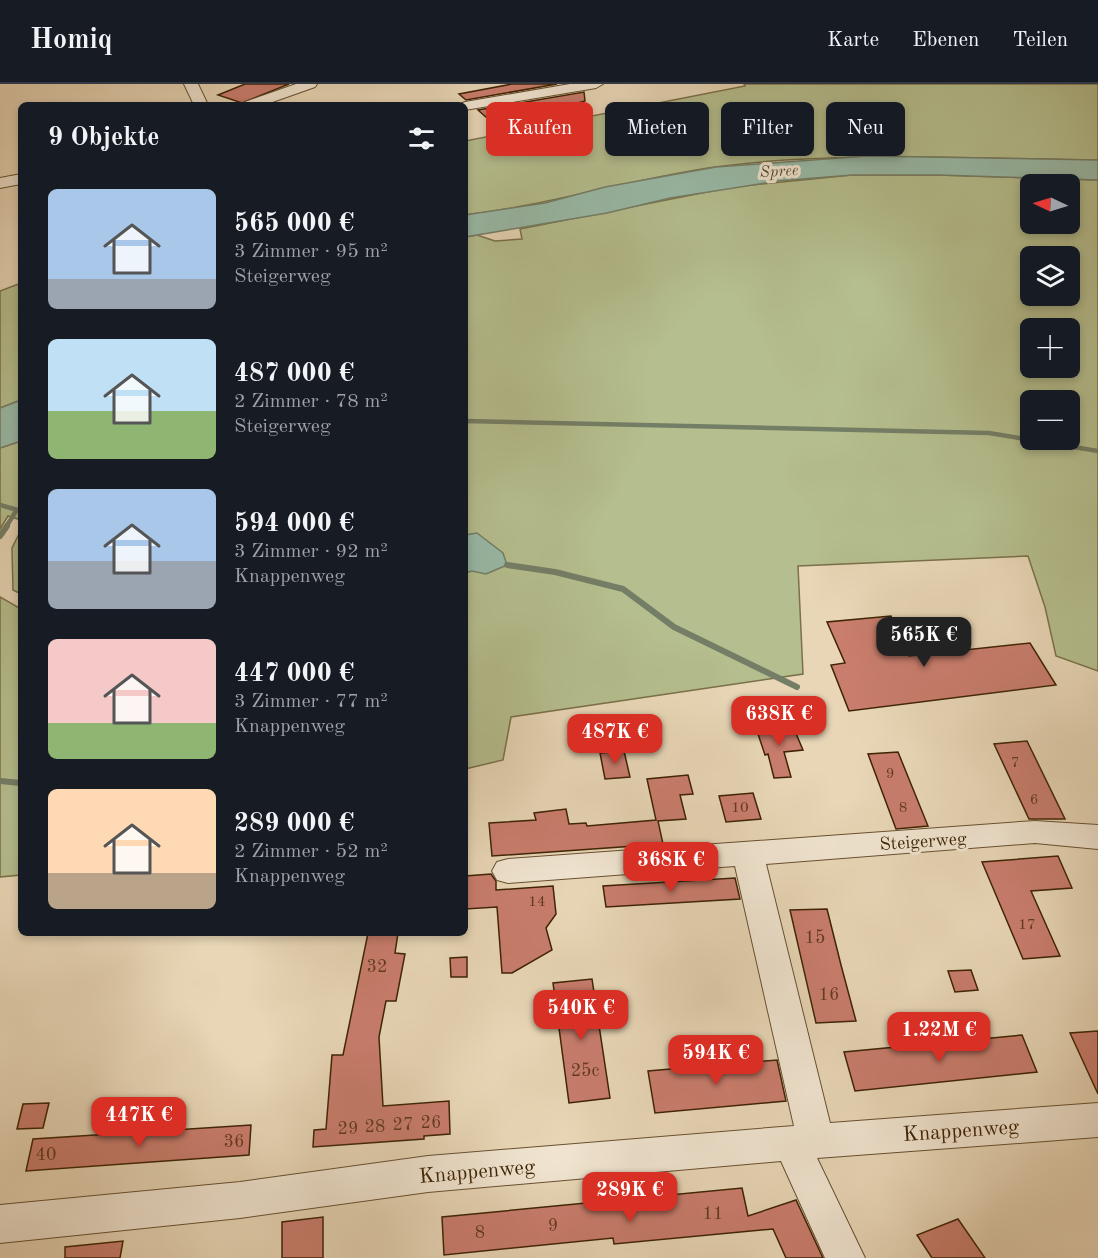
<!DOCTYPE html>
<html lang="de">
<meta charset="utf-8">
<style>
body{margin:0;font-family:"Old Standard TT",serif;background:#242831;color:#f1f3f6;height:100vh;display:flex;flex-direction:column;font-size:22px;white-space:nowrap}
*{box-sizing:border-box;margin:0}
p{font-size:20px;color:#9ea1a6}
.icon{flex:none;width:33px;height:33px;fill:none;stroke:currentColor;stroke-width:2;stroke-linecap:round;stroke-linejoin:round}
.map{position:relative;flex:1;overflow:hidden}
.drawer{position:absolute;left:18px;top:18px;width:450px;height:834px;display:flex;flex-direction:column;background:#171b24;border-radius:9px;box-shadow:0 3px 9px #0003}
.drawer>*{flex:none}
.hud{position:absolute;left:486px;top:18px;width:522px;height:54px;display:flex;gap:12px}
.needle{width:39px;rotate:274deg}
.controls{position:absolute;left:1020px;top:90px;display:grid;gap:12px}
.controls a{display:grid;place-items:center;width:60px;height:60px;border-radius:9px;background:#171b24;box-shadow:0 3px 9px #0003;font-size:30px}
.price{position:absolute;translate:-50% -51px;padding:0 14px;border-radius:12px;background:#d93025;color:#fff;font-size:20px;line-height:39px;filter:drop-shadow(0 2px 3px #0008)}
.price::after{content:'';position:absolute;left:50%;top:36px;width:18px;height:14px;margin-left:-9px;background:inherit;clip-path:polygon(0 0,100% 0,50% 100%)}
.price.selected{background:#222;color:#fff}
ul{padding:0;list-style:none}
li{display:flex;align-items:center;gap:18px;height:150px;padding:0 30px}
li span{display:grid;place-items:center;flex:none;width:168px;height:120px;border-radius:9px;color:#555}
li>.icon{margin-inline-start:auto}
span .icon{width:72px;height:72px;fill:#fffc;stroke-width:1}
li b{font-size:26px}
h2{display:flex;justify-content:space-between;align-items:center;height:72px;padding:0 30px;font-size:26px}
.tag{padding:0 21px;border-radius:9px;background:#171b24;box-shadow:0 3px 9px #0003;font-size:21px;line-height:54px}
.tag.selected{background:#d93025;color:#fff}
header{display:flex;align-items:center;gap:36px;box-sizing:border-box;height:84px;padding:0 30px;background:#171b24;border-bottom:2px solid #363941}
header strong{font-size:28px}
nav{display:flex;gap:33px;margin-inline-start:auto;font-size:21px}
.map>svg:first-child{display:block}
.green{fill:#b5be8e;stroke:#7a7049;stroke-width:1.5;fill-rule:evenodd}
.water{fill:#98baa8;stroke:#747e66;stroke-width:1.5}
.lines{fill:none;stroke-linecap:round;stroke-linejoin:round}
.stream-far1{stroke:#747e66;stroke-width:4.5}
.stream{stroke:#747e66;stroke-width:6}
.building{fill:#c97d6d;stroke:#3e2304;stroke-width:1.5}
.minor-casing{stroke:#685030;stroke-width:2}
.minor{fill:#f0e4d0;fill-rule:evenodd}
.labels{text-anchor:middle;stroke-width:6;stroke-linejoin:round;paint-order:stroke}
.number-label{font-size:15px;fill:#613a1e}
.far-water-label{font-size:16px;font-style:italic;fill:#54492d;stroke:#f0e4d0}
.street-label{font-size:18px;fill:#3e2304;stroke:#f0e4d0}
.near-number-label{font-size:18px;fill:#613a1e}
.near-street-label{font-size:21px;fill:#3e2304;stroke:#f0e4d0}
</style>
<header>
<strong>Homiq</strong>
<nav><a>Karte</a><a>Ebenen</a><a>Teilen</a></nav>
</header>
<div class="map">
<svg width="1098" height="1174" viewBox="0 0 1098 1174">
<rect width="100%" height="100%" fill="#e8d6b6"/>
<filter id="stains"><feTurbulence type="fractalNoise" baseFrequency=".00333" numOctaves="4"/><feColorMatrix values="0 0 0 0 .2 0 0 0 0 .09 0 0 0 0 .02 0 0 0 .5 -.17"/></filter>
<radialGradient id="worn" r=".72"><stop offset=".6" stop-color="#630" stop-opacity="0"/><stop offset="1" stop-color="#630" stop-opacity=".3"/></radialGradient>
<g class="green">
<path d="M744,0H1098V76C971,75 842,66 715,83C631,95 550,121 465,131V57L745,2Z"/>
<path d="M852,91H938L1098,96V587L1056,572L1045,523L1028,472L798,482L803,590L511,633L503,676L465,685V153L477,151L495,157L522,155L520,145L732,103ZM1030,100H1070V140H1030ZM1030,172H1070V212H1030ZM1030,244H1070V284H1030ZM1030,316H1070V356H1030Z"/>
<path d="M21,199V316L0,324V207Z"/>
<path d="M21,357V436L8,432L0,445V364Z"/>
<path d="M21,446V510L13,506L12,464Z"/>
<path d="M0,513L21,525V791L0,793Z"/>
</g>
<g class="water">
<path d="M867,72L1098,76V96L938,91H852L778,97L670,114L607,129L465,153V131L545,119L605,103L716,83Z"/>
<path d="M21,316V357L0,364V324Z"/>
<path d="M477,449L503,469L507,481L486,490L472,487L465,489V451Z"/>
</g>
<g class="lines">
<g class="stream-far1">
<path d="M465,337L989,349L1098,367"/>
<path d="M0,421L21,427"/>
<path d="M6,443L16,427"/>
</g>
<g class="stream">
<path d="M0,452L7,442"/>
<path d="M507,481L555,488L623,505L674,543L797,603"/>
<path d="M0,697L21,699"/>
</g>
</g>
<g class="building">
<path d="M245,0H289L242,19L218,11Z"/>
<path d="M512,0H557L466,16L459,10Z"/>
<path d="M584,8L585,17L578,19L487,34L478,26Z"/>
<path d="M891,532L909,572L1030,559L1056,601L849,627L831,581L845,579L827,538Z"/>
<path d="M792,640L803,666L784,668L791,693L774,694L768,670L765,671L756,644Z"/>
<path d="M1027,657L1065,735H1029L994,660Z"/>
<path d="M624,667L630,693L605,695L600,669Z"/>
<path d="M898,668L928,742L896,745L868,670Z"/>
<path d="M688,691L693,710L680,711L686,735L658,737L663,760L492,772L489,739L536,736L534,729L566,725L569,740L586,739L587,742L656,736L647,695Z"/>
<path d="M753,709L761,735L726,738L719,712Z"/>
<path d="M1058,772L1072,804L1031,807L1060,872L1023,875L982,778Z"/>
<path d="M491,790L496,797V806L553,802L556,830L546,844L552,866L512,889H502L497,823L465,825V792Z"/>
<path d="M735,794L740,815L606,823L603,802Z"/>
<path d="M827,825L841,881L856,937L816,939L790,826Z"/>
<path d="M368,849H398L395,869L405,870L396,917H386L379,953L383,1022L449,1017L450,1050L424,1052V1055L313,1063L314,1046L326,1045L332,971H343Z"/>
<path d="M467,873V893H451L450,874Z"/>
<path d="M971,886L978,906L955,908L948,887Z"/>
<path d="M592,895L610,1014L569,1019L553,899Z"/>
<path d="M1098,947V1010L1070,949Z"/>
<path d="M1022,951L1037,988L855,1007L844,968Z"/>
<path d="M777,976L786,1017L655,1029L648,987Z"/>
<path d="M49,1019L43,1044L17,1045L23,1020Z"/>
<path d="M251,1041L249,1071L26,1087L33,1055Z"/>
<path d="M742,1104L748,1132L796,1116L823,1174H786L773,1145L614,1160L613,1154L444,1171L442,1133Z"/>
<path d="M323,1133V1174H282V1138Z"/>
<path d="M958,1135L985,1174H932L917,1151Z"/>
<path d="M123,1157L120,1174H65V1163Z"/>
</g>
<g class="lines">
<g class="minor-casing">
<g id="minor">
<path d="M184,0H198L208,21H194Z"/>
<path d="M296,0H317L315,3L264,21H243L245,18Z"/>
<path d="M570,0H603L596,4L465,26V21H458L465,18Z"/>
<path d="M21,90V100L0,104V94Z"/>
<path d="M1035,737L1098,741V765L1035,759L766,780L830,1039L1098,1019V1053L817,1074L865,1174H825L781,1077L428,1108L240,1134L0,1159V1121L240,1098L428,1072L794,1042L735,782L508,799L497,796L492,787L497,778L508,775Z"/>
</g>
</g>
<use href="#minor" class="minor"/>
</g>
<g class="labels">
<g class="number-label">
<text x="1015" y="683">7</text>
<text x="890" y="694">9</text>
<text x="1034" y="720">6</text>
<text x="740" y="728">10</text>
<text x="903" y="728">8</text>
<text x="537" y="822">14</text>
<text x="1027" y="845">17</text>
</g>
<g class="far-water-label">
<text transform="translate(779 86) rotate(-3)" y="6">Spree</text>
</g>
<g class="street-label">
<text transform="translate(923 757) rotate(-4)" y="6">Steigerweg</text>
</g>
<g class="near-number-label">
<text x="815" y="859">15</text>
<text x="377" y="888">32</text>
<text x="829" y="916">16</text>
<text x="585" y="992">25c</text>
<text x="431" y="1044">26</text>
<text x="403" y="1046">27</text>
<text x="375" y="1048">28</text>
<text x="348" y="1050">29</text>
<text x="234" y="1063">36</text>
<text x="46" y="1076">40</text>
<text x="713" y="1135">11</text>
<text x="553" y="1147">9</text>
<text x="480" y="1154">8</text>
</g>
<g class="near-street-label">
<text transform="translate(961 1046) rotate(-4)" y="7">Knappenweg</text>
<text transform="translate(477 1087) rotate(-5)" y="7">Knappenweg</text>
</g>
</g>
<rect width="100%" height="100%" filter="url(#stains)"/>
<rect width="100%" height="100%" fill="url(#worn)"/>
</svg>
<div class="controls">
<a><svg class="needle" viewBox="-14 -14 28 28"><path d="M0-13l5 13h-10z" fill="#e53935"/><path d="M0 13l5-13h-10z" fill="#9ea1a6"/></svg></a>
<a><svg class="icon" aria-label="layers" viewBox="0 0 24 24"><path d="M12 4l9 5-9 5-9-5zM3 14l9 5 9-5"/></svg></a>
<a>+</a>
<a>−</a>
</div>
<b class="price selected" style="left:924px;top:584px">565K €</b>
<b class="price" style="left:779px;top:663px">638K €</b>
<b class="price" style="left:615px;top:681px">487K €</b>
<b class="price" style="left:671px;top:809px">368K €</b>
<b class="price" style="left:581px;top:957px">540K €</b>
<b class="price" style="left:939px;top:979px">1.22M €</b>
<b class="price" style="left:716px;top:1002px">594K €</b>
<b class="price" style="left:139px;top:1064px">447K €</b>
<b class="price" style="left:630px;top:1139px">289K €</b>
<div class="hud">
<a class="tag selected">Kaufen</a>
<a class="tag">Mieten</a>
<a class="tag">Filter</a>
<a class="tag">Neu</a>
</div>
<section class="drawer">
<h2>9 Objekte<svg class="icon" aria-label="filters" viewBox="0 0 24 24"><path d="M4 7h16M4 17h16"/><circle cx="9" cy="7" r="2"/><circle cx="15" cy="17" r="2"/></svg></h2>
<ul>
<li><span style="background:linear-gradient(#a9c7e8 75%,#9aa5b1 0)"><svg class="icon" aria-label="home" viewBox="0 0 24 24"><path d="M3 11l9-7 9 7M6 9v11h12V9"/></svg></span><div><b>565 000 €</b><p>3 Zimmer · 95 m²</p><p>Steigerweg</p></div></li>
<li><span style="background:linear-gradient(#bfe0f5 60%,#8fb573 0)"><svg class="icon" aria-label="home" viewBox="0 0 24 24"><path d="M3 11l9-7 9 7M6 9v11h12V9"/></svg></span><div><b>487 000 €</b><p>2 Zimmer · 78 m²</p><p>Steigerweg</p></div></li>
<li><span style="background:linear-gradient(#a9c7e8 60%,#9aa5b1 0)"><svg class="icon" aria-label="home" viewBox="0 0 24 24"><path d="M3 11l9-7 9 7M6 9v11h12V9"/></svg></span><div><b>594 000 €</b><p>3 Zimmer · 92 m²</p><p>Knappenweg</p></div></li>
<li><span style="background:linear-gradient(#f6c9c9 70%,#8fb573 0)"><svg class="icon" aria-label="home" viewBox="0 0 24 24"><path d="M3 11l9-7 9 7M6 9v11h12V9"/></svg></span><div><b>447 000 €</b><p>3 Zimmer · 77 m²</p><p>Knappenweg</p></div></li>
<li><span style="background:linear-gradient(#ffd9b3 70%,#b9a48a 0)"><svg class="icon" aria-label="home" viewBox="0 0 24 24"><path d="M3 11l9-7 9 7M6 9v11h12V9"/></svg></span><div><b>289 000 €</b><p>2 Zimmer · 52 m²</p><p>Knappenweg</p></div></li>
</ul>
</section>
</div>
